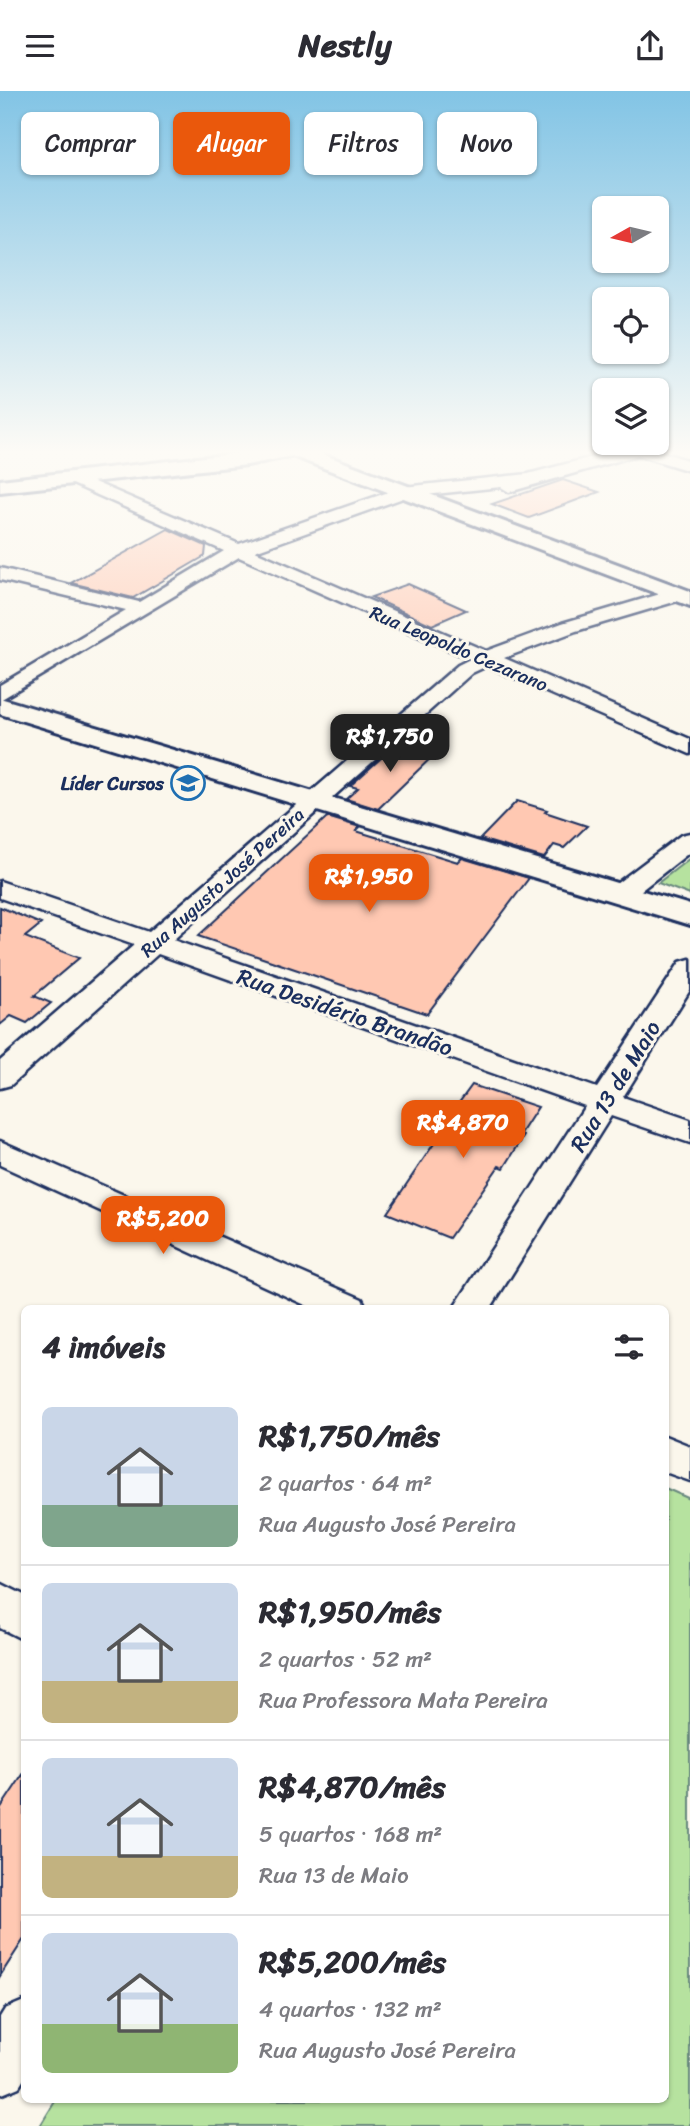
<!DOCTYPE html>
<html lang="pt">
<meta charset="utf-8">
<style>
body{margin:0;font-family:Sriracha,sans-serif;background:#f7f7f7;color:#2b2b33;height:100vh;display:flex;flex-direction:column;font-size:26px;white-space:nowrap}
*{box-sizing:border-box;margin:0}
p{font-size:23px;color:#7c7c81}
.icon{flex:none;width:38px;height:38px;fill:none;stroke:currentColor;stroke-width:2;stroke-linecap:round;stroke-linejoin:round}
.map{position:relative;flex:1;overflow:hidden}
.panel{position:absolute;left:21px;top:1214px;width:648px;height:798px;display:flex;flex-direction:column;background:#fff;border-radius:10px;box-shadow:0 2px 5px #0004}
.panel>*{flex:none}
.banner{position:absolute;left:21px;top:21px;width:649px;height:63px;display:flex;gap:14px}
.needle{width:46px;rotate:262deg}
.fabs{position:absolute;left:592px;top:105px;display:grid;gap:14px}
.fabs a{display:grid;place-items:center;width:77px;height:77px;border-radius:10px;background:#fff;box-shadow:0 2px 5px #0004;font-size:35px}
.price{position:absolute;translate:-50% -60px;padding:0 16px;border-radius:14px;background:#ea580c;color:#fff;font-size:23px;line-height:46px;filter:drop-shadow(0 2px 4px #0008)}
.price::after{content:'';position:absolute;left:50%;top:42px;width:21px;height:16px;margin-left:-10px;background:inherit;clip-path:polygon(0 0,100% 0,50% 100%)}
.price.active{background:#222;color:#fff}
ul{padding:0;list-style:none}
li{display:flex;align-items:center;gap:21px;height:175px;padding:0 21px}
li+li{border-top:2px solid #e1e1e2}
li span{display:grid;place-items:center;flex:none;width:196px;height:140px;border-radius:10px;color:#555}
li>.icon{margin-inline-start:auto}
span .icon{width:84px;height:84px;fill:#fffc;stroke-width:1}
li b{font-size:30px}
h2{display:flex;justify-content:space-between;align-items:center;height:84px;padding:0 21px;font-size:30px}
.chip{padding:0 24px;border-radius:10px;background:#fff;box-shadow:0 2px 5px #0004;font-size:24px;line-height:63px}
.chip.active{background:#ea580c;color:#fff}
header{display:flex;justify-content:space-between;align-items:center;height:91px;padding:0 21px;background:#fff;font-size:32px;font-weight:700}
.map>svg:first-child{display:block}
.green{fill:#b6e29f;stroke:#68887e;stroke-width:2}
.building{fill:#ffc8b2;stroke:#1b2f5e;stroke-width:2}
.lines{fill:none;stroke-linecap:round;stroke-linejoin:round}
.street-casing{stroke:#1b2f5e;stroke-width:5}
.secondary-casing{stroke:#1b2f5e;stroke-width:6}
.street{fill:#fbf7ec;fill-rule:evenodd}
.secondary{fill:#fbf7ec;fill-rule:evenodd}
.labels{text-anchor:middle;stroke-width:6;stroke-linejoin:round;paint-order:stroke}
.far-street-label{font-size:19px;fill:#1b2f5e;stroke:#fbf7ec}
.far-poi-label{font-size:19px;font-weight:bold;fill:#1b2f5e;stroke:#fbf7ec;text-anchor:end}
.street-label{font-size:23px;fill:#1b2f5e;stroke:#fbf7ec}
</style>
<header><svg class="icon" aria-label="menu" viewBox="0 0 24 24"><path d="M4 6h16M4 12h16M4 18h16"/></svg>Nestly<svg class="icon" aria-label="share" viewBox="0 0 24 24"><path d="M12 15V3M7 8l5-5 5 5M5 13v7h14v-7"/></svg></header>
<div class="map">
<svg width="690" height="2035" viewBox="0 0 690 2035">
<rect width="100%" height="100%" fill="#fbf7ec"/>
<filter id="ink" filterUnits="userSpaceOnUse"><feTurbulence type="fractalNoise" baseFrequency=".0143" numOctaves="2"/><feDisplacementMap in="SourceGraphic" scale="14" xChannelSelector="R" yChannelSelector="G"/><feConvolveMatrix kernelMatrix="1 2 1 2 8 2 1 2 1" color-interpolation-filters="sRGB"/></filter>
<g filter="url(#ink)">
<g class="green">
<path d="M690,767V804L658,792Z"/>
<path d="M665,1397L690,1408V2035H40L56,2009H665Z"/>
</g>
<g class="building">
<path d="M563,389L599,401L529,427L492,413Z"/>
<path d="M168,438L206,455L205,465L133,507L71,492Z"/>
<path d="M408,493L466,519L432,534L371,506Z"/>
<path d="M400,650L438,660L378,718L346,708L358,697L350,695Z"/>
<path d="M517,710L547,719L545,721L587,735L564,757L554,754L544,767L480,748Z"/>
<path d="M327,726L360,736L356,740L458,771L462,767L529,787L427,923L198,845Z"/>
<path d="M0,816L41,833L25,846L79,867L34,905L51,912L27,932L11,925L0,934Z"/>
<path d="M472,994L538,1016L520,1044L524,1045L504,1077L499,1075L449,1147L387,1122L435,1051L431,1050Z"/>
<path d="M24,1682V1848L0,1885V1718Z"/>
</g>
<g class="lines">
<g class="street-casing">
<g id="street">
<path d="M615,360H659L690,370V380L638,364L509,401L501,396L406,406L255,460L486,560L562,532L677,498L684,500L686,504L684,508L576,540L504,567L690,648V663L487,575L472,582L173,849L597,997L680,871L690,868V899L623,1006L690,1029V1052L611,1025L490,1218H453L585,1015L158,863L11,994L0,997V970L134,854L0,807V790L149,841L458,574L470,568L239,466L0,609V594L126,519L0,489V477L139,511L224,460L68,391V385H80L239,453L403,396L528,383Z"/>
<path d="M690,742V761L630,808H612L608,802L612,796L681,744Z"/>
<path d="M0,1050L362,1208L367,1218H314L0,1074Z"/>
<path d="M665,1345L690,1355V1390L665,1381Z"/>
<path d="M0,1492L24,1504V1549L0,1537Z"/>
<path d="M24,1910V1988L19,1996L0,2004V1926L5,1918Z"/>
</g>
</g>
<g class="secondary-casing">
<g id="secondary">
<path d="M258,360H314L690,500V515L292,365L247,374L0,401V389Z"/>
<path d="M0,607L690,814V834L0,623Z"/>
</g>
</g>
<use href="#street" class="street"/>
<use href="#secondary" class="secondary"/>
</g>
</g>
<linearGradient id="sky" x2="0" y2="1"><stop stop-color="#82c4e5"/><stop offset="0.56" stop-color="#fdfbf6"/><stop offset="1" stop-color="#fdfbf6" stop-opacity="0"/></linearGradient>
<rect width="690" height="645" fill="url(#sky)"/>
<defs>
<g id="school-ring" transform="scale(1.75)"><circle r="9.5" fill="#fbf7ec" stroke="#1f6fb2" stroke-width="1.5"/><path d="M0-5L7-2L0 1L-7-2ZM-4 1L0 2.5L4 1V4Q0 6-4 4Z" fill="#1f6fb2"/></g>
</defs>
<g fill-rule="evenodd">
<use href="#school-ring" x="188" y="692"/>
</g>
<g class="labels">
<g class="far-street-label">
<text transform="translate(459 557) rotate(23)" y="7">Rua Leopoldo Cezarano</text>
<text transform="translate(222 791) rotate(-42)" y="7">Rua Augusto José Pereira</text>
</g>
<g class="far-poi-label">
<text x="164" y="699">Líder Cursos</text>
</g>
<g class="street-label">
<text transform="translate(345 921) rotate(19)" y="8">Rua Desidério Brandão</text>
<text transform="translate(615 995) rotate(-58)" y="8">Rua 13 de Maio</text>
</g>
</g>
</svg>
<div class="fabs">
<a><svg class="needle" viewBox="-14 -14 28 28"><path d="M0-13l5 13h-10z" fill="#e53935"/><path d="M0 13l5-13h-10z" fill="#7c7c81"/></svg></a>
<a><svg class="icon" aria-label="locate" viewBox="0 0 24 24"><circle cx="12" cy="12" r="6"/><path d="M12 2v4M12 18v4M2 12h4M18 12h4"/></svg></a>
<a><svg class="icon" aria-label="layers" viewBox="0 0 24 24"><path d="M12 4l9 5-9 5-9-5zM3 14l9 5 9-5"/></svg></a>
</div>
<b class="price active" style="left:390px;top:683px">R$1,750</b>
<b class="price" style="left:369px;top:823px">R$1,950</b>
<b class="price" style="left:463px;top:1069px">R$4,870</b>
<b class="price" style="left:163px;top:1165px">R$5,200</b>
<div class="banner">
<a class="chip">Comprar</a>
<a class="chip active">Alugar</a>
<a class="chip">Filtros</a>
<a class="chip">Novo</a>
</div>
<section class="panel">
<h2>4 imóveis<svg class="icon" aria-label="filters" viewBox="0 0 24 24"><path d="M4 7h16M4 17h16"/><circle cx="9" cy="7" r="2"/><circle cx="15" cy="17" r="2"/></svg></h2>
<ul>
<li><span style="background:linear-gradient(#c9d6e8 70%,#7fa58c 0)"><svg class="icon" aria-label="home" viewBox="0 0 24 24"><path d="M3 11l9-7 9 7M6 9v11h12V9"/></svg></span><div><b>R$1,750/mês</b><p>2 quartos · 64 m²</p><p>Rua Augusto José Pereira</p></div></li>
<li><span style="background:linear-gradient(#c9d6e8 70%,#c2b280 0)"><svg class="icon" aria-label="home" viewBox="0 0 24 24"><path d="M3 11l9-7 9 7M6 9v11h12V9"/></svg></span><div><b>R$1,950/mês</b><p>2 quartos · 52 m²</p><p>Rua Professora Mata Pereira</p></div></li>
<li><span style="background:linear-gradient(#c9d6e8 70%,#c2b280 0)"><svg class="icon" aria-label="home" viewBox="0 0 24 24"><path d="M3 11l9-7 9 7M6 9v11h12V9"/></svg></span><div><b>R$4,870/mês</b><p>5 quartos · 168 m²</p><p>Rua 13 de Maio</p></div></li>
<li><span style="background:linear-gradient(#c9d6e8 65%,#8fb573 0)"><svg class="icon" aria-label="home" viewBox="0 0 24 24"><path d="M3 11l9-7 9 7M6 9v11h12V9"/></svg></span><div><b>R$5,200/mês</b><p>4 quartos · 132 m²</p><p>Rua Augusto José Pereira</p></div></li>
</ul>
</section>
</div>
